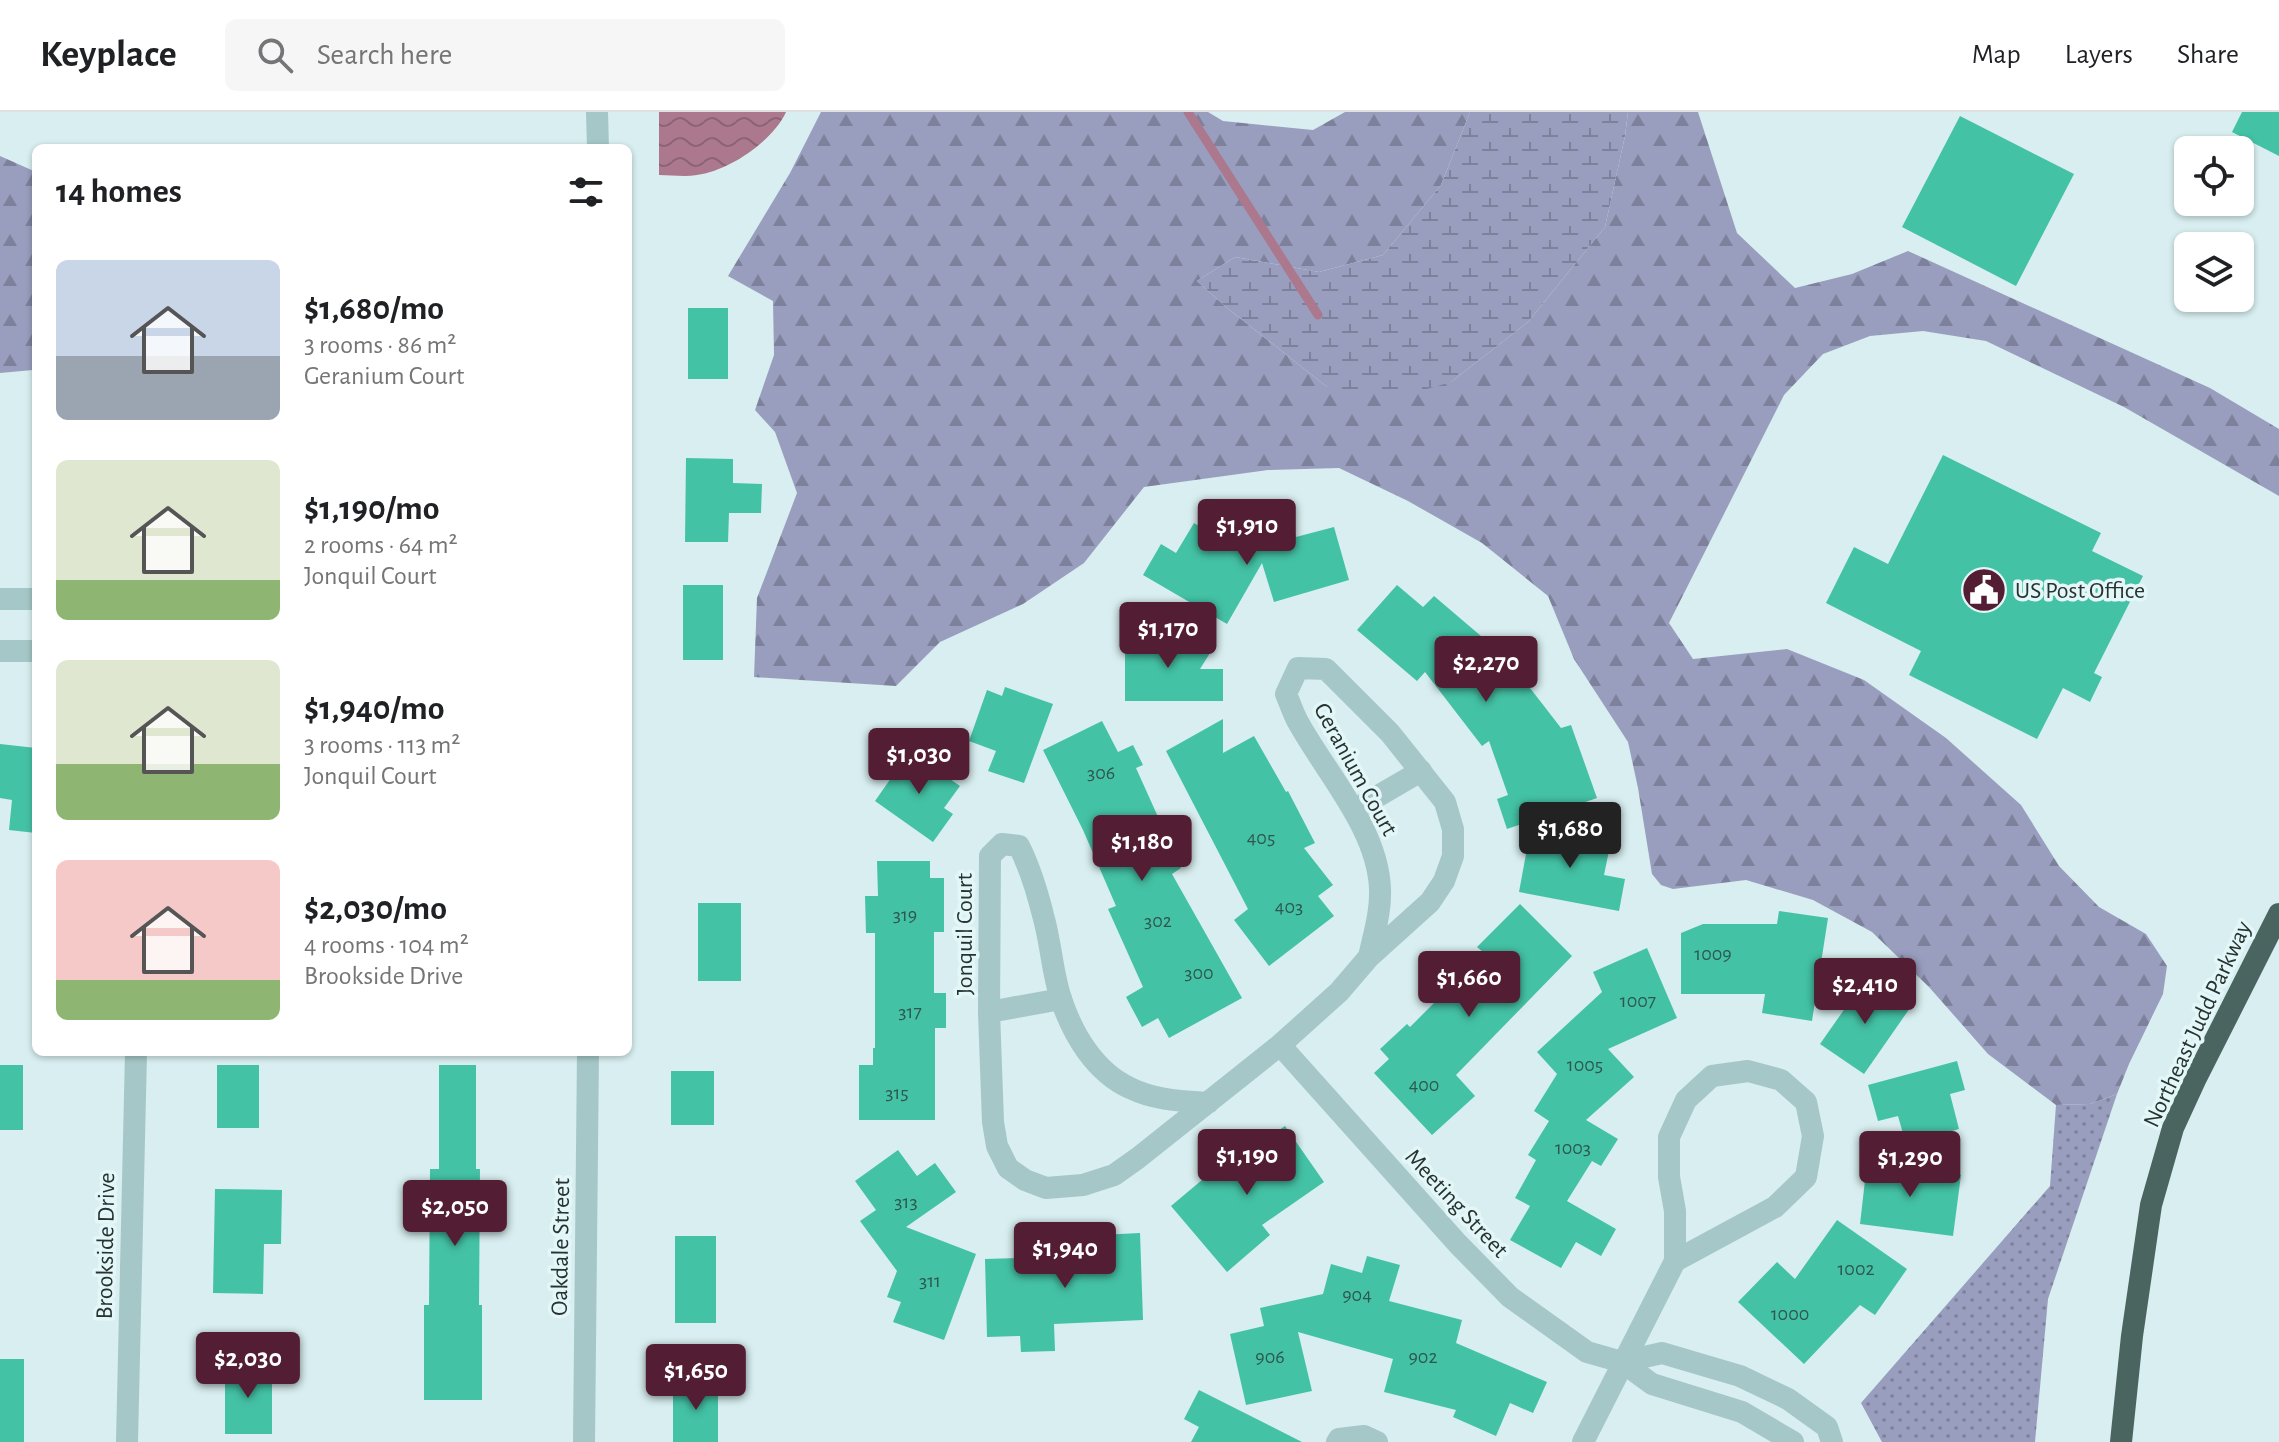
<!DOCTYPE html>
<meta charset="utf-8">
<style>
body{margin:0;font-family:"Alegreya Sans",sans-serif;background:#f6f6f6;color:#202124;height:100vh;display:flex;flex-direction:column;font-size:30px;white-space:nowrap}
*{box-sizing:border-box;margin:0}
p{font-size:26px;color:#757577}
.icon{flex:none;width:44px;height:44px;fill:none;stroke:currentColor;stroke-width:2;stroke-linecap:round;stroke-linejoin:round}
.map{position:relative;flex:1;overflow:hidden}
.panel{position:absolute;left:32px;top:32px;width:600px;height:912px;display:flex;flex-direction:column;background:#fff;border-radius:12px;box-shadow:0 2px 6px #0004}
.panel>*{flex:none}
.controls{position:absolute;left:2174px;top:24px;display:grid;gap:16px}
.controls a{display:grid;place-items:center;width:80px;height:80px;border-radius:12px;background:#fff;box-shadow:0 2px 6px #0004;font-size:40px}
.price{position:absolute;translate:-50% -68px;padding:0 18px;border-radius:8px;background:#531d33;color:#fff;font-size:26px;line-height:52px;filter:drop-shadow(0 2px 4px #0008)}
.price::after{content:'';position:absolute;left:50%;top:48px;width:24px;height:18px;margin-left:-12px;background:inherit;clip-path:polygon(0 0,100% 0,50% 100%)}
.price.active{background:#222;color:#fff}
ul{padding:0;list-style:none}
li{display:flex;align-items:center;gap:24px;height:200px;padding:0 24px}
li span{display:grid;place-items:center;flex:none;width:224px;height:160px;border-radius:12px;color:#555}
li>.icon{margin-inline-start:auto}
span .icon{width:96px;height:96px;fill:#fffc;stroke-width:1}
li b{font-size:34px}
h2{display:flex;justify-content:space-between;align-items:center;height:96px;padding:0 24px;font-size:34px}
header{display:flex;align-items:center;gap:48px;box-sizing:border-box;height:112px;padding:0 40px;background:#fff;border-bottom:2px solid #e0e0e0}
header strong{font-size:38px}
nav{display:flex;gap:44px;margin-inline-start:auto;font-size:28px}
.search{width:560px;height:72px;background:#f6f6f6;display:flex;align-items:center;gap:20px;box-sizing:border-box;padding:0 28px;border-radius:12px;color:#757577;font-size:30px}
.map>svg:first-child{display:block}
.grass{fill:url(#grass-dots)}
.forest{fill:url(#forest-firs)}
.wetland{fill:url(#wetland-marsh)}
.water{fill:url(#water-waves)}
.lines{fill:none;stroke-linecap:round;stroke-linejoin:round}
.stream{stroke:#ac788e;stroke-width:9}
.building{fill:#44c2a5}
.minor{stroke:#a5c7c7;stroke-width:22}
.trunk{stroke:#4a6460;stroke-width:22}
.labels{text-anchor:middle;stroke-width:7;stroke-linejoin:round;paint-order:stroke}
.number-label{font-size:20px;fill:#2e574e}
.poi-label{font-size:24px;fill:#263331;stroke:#e4f7f8;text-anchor:start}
.street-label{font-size:24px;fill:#263331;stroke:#e4f7f8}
</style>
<header>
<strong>Keyplace</strong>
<div class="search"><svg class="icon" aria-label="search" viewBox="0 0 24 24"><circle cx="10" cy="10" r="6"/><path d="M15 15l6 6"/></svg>Search here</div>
<nav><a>Map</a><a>Layers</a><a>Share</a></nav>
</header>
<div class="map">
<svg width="2279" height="1330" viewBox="0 0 2279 1330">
<defs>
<pattern id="grass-dots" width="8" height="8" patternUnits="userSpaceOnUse" patternTransform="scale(2)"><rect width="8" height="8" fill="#999ebe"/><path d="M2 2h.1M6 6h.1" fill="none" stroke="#7d819b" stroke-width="1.8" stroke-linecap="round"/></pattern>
<pattern id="forest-firs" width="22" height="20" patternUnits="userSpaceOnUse" patternTransform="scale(2)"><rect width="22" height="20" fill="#999ebe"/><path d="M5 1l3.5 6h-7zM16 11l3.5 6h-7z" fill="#7d819b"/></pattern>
<pattern id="wetland-marsh" width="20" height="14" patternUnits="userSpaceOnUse" patternTransform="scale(2)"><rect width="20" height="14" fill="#999ebe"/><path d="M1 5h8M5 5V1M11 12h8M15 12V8" fill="none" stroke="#7d819b"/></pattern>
<pattern id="water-waves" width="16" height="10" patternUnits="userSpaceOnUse" patternTransform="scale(2)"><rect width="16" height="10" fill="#ac788e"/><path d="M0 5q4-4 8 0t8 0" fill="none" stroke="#8c6375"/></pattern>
</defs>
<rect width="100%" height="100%" fill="#d8eef0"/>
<path class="grass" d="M2117,982L2048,1187L2035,1330H1882L1861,1291L2050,1074L2056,993L2090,992Z"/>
<g class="forest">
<path d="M821,0H1208L1223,9L1313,18L1345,0H1470L1441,73L1383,143L1319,160L1235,145L1197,169L1226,195L1327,275L1451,270L1528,210L1605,115L1625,24L1628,0H1698L1737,121L1795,176L1852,162L1908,139L2210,276L2279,317V384L2124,295L1986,229L1923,219L1870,224L1823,242L1784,283L1669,511L1693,547L1787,537L1864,568L1946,626L2021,693L2059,754L2099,795L2146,822L2167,854L2163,882L2129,952L2117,982L2090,992L2056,993L1988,942L1929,875L1872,820L1813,788L1746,768L1673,777L1661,773L1652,762L1638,676L1628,630L1574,547L1548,484L1482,431L1408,389L1339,356L1268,358L1144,375L1084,451L1023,492L940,530L896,574L754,565L757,486L797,381L775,320L755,298L774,243L773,189L728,164L790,61Z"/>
<path d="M0,44L36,60V254L33,258L0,261Z"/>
</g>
<path class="wetland" d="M1470,0H1628L1625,24L1605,115L1528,210L1451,270L1403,284L1327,275L1226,195L1197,169L1235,145L1319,160L1383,143L1441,73Z"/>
<path class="water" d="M659,0H786C773,29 729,59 697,63C685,65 671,63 659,63Z"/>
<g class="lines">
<path class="stream" d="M1188,0L1318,203"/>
</g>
<g class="building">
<path d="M2242,0H2279V44L2232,20Z"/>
<path d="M1960,4L2074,62L2016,174L1902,115Z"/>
<rect x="688" y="196" width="40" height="71"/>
<path d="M1943,343L2101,421L2092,439L2143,464L2094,561L2102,565L2090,590L2063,576L2037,627L1909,563L1921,539L1826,491L1854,435L1888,452Z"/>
<path d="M686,346L733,347V371L762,372L761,401H729L728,430H685Z"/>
<path d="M1194,411L1226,430L1292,411L1296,425L1334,415L1349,468L1274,490L1262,451L1227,512L1143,463L1161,432L1176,441Z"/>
<rect x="683" y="473" width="40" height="75"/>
<path d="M1397,473L1423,495L1434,484L1488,530L1492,527L1561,616L1571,613L1597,686L1507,717L1497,687L1508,683L1489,629L1482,634L1425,560L1417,569L1357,518Z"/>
<path d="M1125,514H1153V533H1215L1200,557H1223V589H1125Z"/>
<path d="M1005,575L1053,592L1024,671L988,659L996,639L969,629L987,578L1002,584Z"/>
<path d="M1223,607V641L1254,624L1286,680L1288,679L1315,731L1304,736L1333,773L1318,784L1334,804L1269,854L1234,808L1248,797L1166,639Z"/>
<path d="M1102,609L1118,640L1133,633L1143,653L1136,656L1181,756L1172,762L1242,886L1169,926L1158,906L1142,915L1126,885L1143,875L1108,797L1116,794L1083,718L1043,638Z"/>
<path d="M0,632L36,636V721L9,718L12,688L0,686Z"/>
<path d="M910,639L960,674L944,696L953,702L933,730L875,689Z"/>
<path d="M1531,715L1611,729L1604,763L1625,767L1619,799L1519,780Z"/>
<path d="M877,749H930V766H944V820H934V881H946V916H935V1008H859V953H873V936H875V821H866L865,784H878Z"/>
<rect x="698" y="791" width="43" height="78"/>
<path d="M1520,792L1572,844L1456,963L1475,984L1432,1023L1374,961L1389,947L1380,937L1407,912L1410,915L1484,841L1477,835Z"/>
<path d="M1779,799L1828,806L1812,909L1762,901L1765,882H1681V821L1703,812H1777Z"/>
<path d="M1647,836L1677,906L1608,937L1634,965L1586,1008L1618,1027L1601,1054L1592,1049L1567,1089L1616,1117L1601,1144L1576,1130L1561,1156L1510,1128L1530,1094L1515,1086L1536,1048L1528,1043L1549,1009L1534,999L1557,962L1537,940L1602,880L1593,860Z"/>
<path d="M1867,865L1910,896L1864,962L1820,932Z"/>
<path d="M1957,949L1965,978L1950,982L1959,1017L1906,1032L1898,1004L1878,1009L1868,973Z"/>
<rect x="0" y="953" width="23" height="65"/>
<rect x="217" y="953" width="42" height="63"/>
<path d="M439,953H476V1057H480L479,1193H482V1288H424V1193H429L430,1057H439Z"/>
<rect x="671" y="959" width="43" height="54"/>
<path d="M1285,1014L1324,1070L1262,1113L1270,1123L1227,1160L1171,1094L1215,1057L1217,1060Z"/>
<path d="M898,1038L917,1064L935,1051L956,1080L906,1115L976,1142L944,1228L893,1210L901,1190L887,1185L897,1159L860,1109L876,1098L855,1069Z"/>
<path d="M1867,1051L1961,1063L1953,1124L1860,1112Z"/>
<path d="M215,1077L282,1078L281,1132H264L263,1182L213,1181Z"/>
<path d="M1837,1108L1907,1157L1875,1203L1860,1193L1804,1252L1738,1190L1777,1150L1795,1167Z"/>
<path d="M1140,1121L1143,1208L1054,1212L1055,1239L1021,1240L1020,1224L987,1225L985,1147L1081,1144L1080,1124Z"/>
<rect x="675" y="1124" width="41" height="87"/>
<path d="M1367,1144L1400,1153L1389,1189L1462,1208L1456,1231L1547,1270L1533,1301L1510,1291L1496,1324L1453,1305L1456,1298L1384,1280L1393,1247L1298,1220L1312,1279L1246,1293L1230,1222L1264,1214L1260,1196L1323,1182L1331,1152L1362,1161Z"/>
<rect x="0" y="1247" width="24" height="83"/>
<rect x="225" y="1254" width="47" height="68"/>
<rect x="673" y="1271" width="45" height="59"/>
<path d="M1199,1278L1302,1330H1191L1199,1315L1184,1307Z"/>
</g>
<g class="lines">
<g class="minor">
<path d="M597,0L598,36"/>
<path d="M0,487H36"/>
<path d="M0,539H36"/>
<path d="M1354,698L1421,659"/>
<path d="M989,900L1061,887"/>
<path d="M1280,933L1458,1132L1510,1185L1587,1240L1622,1250L1652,1272L1742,1300L1793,1330"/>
<path d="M1208,991C1181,989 1154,988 1130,976C1095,960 1073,923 1061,887C1052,860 1051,830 1043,803C1037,779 1030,756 1019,734L1002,732L990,744L989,900L993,1010L997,1034L1008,1056L1025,1068L1046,1076L1083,1073L1114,1063L1138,1046L1280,933L1339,880L1369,845L1430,790L1444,769L1453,744V717L1445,690L1390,621L1326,557L1298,556L1286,582C1290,591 1293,601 1298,610C1326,661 1378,717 1380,777C1381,800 1374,822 1369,845"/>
<path d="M1622,1250L1662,1241L1740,1264L1788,1287L1827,1315L1832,1330"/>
<path d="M127,1330L136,940"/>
<path d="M584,1330L588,940"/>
<path d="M1337,1330L1339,1327L1364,1324L1377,1330"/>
<path d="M1583,1330L1675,1149L1775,1095L1806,1065L1813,1024L1806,990L1781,968L1748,959L1712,964L1686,988L1669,1025V1065L1675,1099V1149"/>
</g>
<path class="trunk" d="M2121,1330L2132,1224L2151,1093L2173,1016L2196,966L2279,802"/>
</g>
<defs>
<g id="civic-disc" transform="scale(2.3)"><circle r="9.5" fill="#531d33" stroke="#e4f7f8"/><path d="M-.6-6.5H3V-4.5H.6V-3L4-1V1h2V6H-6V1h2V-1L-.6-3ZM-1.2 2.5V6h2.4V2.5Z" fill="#fff"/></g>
</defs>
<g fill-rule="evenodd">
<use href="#civic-disc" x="1984" y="478"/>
</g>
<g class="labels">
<g class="number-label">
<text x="1101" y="667">306</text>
<text x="1261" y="732">405</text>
<text x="1289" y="801">403</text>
<text x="905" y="809">319</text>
<text x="1158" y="815">302</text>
<text x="1713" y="848">1009</text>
<text x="1199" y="867">300</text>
<text x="1638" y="895">1007</text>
<text x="910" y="906">317</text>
<text x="1585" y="959">1005</text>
<text x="1424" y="979">400</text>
<text x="897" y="987">315</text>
<text x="1573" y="1042">1003</text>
<text x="906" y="1096">313</text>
<text x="1856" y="1163">1002</text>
<text x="930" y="1175">311</text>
<text x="1357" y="1189">904</text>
<text x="1790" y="1208">1000</text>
<text x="1270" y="1251">906</text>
<text x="1423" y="1251">902</text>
</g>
<g class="poi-label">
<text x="2015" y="486">US Post Office</text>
</g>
<g class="street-label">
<text transform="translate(1356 657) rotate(61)" y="8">Geranium Court</text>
<text transform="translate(964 822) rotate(-90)" y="8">Jonquil Court</text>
<text transform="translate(2197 912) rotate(-65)" y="8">Northeast Judd Parkway</text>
<text transform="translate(1457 1091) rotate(47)" y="8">Meeting Street</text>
<text transform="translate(105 1134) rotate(-89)" y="8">Brookside Drive</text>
<text transform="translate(560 1135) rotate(-89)" y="8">Oakdale Street</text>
</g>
</g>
</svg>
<div class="controls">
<a><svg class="icon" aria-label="locate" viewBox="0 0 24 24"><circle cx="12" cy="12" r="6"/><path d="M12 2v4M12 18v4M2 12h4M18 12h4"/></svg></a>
<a><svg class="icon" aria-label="layers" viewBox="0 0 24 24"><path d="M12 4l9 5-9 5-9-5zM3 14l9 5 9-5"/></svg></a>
</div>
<b class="price" style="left:1247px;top:455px">$1,910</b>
<b class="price" style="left:1168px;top:558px">$1,170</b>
<b class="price" style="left:1486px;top:592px">$2,270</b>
<b class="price" style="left:919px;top:684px">$1,030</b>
<b class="price active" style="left:1570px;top:758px">$1,680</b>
<b class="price" style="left:1142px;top:771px">$1,180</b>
<b class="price" style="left:1469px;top:907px">$1,660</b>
<b class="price" style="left:1865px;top:914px">$2,410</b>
<b class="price" style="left:1247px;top:1085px">$1,190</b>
<b class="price" style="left:1910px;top:1087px">$1,290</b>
<b class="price" style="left:455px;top:1136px">$2,050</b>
<b class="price" style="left:1065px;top:1178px">$1,940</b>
<b class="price" style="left:248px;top:1288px">$2,030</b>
<b class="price" style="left:696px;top:1300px">$1,650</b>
<section class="panel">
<h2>14 homes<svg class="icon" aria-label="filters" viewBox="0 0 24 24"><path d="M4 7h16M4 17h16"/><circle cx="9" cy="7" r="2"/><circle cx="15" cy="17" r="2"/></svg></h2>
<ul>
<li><span style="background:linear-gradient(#c9d6e8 60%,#9aa5b1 0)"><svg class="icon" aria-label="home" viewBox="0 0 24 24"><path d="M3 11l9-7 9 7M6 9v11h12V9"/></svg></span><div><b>$1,680/mo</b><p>3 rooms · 86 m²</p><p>Geranium Court</p></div></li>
<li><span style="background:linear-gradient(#dfe7d0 75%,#8fb573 0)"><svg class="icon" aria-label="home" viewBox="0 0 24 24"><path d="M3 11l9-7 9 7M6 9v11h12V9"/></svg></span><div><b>$1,190/mo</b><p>2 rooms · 64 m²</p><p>Jonquil Court</p></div></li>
<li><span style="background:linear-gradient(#dfe7d0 65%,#8fb573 0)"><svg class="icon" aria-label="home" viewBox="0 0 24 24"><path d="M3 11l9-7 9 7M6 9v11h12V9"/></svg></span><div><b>$1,940/mo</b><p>3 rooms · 113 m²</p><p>Jonquil Court</p></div></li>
<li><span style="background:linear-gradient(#f6c9c9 75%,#8fb573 0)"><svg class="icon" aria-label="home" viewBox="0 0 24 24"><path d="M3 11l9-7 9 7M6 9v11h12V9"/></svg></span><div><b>$2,030/mo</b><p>4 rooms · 104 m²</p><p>Brookside Drive</p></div></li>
</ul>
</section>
</div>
